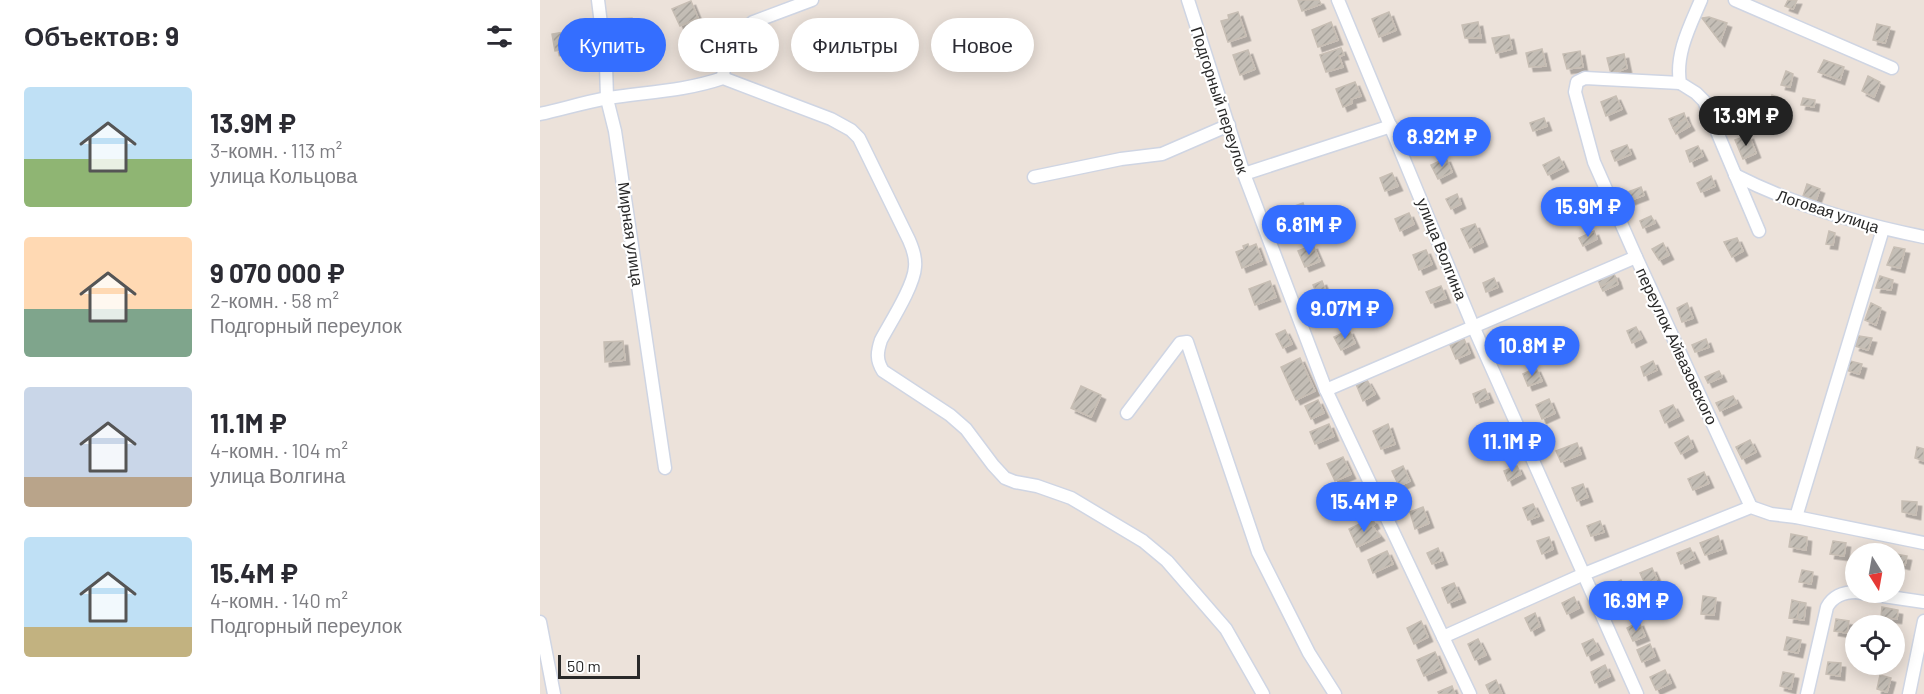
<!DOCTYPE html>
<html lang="ru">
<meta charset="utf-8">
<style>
body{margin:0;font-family:Barlow,sans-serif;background:#f2f2f3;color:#2b2b33;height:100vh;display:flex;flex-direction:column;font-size:22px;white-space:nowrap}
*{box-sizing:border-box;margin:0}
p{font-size:20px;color:#7c7c81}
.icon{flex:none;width:33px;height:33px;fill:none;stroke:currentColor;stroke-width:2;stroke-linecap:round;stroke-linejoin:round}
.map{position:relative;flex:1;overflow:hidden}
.sheet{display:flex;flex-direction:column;background:#fff;width:540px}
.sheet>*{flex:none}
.top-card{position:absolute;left:18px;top:18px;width:570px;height:54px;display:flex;gap:12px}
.needle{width:39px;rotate:169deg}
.tools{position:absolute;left:1305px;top:543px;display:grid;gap:12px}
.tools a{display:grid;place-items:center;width:60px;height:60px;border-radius:50%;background:#fff;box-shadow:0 3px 15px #0003;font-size:30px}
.scale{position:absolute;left:18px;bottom:15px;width:82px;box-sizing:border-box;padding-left:6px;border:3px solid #292929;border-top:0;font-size:16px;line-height:21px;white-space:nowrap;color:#292929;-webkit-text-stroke:4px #fff;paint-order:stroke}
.price{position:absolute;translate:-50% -51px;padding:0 14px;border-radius:21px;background:#346eff;color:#fff;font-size:20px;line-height:39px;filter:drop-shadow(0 2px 3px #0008)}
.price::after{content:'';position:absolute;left:50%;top:36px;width:18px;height:14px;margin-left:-9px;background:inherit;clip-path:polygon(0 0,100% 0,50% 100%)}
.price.current{background:#222;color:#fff}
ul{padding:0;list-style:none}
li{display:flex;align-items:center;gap:18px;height:150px;padding:0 24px}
li span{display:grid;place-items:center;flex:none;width:168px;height:120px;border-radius:6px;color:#555}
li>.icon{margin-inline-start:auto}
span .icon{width:72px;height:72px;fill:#fffc;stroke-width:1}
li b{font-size:26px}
h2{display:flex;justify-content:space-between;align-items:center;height:72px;padding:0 24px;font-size:26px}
.chip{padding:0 21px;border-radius:27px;background:#fff;box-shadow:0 3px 15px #0003;font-size:21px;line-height:54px}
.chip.current{background:#346eff;color:#fff}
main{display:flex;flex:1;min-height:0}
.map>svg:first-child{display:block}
.building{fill:url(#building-hatch);stroke:#c7beb4;stroke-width:1.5;filter:url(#shadow)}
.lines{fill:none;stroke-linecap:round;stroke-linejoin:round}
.minor-casing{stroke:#cfd5e3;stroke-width:15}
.minor{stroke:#fff;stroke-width:12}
.labels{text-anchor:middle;stroke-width:4.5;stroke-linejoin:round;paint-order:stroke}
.street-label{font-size:16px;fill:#292929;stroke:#fff}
</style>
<main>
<section class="sheet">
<h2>Объектов: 9<svg class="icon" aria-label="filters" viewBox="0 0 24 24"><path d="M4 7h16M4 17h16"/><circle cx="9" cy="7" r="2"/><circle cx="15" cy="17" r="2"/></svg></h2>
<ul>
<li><span style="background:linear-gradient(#bfe0f5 60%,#8fb573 0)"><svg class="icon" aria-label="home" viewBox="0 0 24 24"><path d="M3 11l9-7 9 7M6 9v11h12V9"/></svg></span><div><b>13.9M ₽</b><p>3-комн. · 113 m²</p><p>улица Кольцова</p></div></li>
<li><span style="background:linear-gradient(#ffd9b3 60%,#7fa58c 0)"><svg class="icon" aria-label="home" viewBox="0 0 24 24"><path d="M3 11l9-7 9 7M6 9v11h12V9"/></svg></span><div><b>9 070 000 ₽</b><p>2-комн. · 58 m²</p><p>Подгорный переулок</p></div></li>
<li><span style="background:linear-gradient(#c9d6e8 75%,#b9a48a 0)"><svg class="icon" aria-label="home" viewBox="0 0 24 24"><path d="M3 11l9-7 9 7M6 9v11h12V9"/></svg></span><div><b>11.1M ₽</b><p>4-комн. · 104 m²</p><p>улица Волгина</p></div></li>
<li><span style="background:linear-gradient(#bfe0f5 75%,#c2b280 0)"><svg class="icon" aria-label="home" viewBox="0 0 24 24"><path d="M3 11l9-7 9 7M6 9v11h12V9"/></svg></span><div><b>15.4M ₽</b><p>4-комн. · 140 m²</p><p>Подгорный переулок</p></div></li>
</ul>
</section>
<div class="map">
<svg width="1384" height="694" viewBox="0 0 1384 694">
<defs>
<pattern id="building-hatch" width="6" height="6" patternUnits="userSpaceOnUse" patternTransform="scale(1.5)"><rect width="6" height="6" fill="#c4beb6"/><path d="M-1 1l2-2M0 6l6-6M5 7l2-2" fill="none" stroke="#a8a39c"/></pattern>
<filter id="shadow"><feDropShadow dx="4.5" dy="4.5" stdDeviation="0" flood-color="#0004"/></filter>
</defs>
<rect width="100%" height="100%" fill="#ece2da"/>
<g class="building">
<path d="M758,0H779L781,4L762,11Z"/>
<path d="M1248,0H1257L1253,9L1245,6Z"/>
<path d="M151,1L158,18L140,26L132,9Z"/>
<path d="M698,12L706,36L688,42L681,21L689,19L688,15Z"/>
<path d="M849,12L856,30L839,37L832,19Z"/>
<path d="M1169,17L1187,23L1180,42L1162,18Z"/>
<path d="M92,18L94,42L76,43L74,19Z"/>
<path d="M791,22L798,40L778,47L772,30Z"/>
<path d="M938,22L941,38H925L922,25Z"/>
<path d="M1337,24L1350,27L1345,43L1333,40Z"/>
<path d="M35,30L38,48L15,51L12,34Z"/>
<path d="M969,35L972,49L956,53L952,38Z"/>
<path d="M801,48L804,55L799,56L803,67L786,72L780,55Z"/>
<path d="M1002,49L1006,66L989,67L986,53Z"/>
<path d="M708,50L715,69L700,75L693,55Z"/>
<path d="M1040,51L1043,67L1027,69L1023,54Z"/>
<path d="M1084,54L1087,68L1071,74L1067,58Z"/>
<path d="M1284,60L1304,67L1300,80L1278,72Z"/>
<path d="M1246,71L1253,74L1250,87L1241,85Z"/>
<path d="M1328,76L1340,82L1334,97L1322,91Z"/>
<path d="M815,82L821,96L811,99L812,103L803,107L796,89Z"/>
<path d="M1232,95L1241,98L1237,109L1229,107Z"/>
<path d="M1076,96L1082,109L1066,116L1061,102Z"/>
<path d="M1263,98L1275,100L1274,107L1261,105Z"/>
<path d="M1144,113L1146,119L1139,122L1140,125L1133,128L1129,119Z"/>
<path d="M1004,118L1007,126L993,131L990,123Z"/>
<path d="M1146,119L1150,126L1136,134L1133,128L1140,125L1139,122Z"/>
<path d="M1209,135L1216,153L1203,159L1195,140Z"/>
<path d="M1087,145L1091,154L1075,161L1071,151Z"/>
<path d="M1158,146L1163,156L1150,162L1146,151Z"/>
<path d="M1019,157L1024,167L1008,175L1003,165Z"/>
<path d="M906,158L912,172L898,179L891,165Z"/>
<path d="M852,173L858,186L845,191L840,178Z"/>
<path d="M1171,176L1175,186L1161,192L1157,183Z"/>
<path d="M1267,184L1280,189L1276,200L1263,196Z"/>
<path d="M1101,187L1104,195L1091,200L1088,192Z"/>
<path d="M917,194L921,204L911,209L906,199Z"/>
<path d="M1039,199L1043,208L1030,215L1025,205Z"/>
<path d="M763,203L771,227L753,234L744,210Z"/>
<path d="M869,213L874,224L860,231L855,219Z"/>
<path d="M1111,216L1115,223L1103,228L1100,221Z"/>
<path d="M935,224L943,242L930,248L921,229Z"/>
<path d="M1054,231L1057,239L1043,246L1039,238Z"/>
<path d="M1289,231L1295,233L1293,245L1286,244Z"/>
<path d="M1197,238L1203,251L1192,257L1184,242Z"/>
<path d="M1123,243L1129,255L1119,260L1112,249Z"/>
<path d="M708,244L709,247L716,244L722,260L702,268L696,252L704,249L703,246Z"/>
<path d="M773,245L780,261L765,267L758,251Z"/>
<path d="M1354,247L1365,249L1360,268L1347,265Z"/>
<path d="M886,250L892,264L879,270L873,255Z"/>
<path d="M1074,274L1076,278L1061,287L1058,280Z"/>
<path d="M1340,276L1353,280L1351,290L1336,288Z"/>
<path d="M954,278L958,287L946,292L943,283Z"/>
<path d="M1076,278L1078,284L1063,291L1061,287Z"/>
<path d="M730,281L736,297L715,305L709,289Z"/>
<path d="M782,281L788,296L779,300L773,285Z"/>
<path d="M901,286L906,298L891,303L886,292Z"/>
<path d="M1147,303L1153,318L1142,322L1137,308Z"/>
<path d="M1331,303L1341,308L1336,325L1325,320Z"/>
<path d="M1096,327L1102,338L1092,343L1087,331Z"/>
<path d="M745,330L752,344L743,348L736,334Z"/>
<path d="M809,330L815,343L801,350L794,337Z"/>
<path d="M982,336L986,346L972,350L968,341Z"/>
<path d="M1319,336L1332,338L1328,350L1315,346Z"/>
<path d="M924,339L930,353L916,359L910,345Z"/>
<path d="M1166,339L1169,347L1155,352L1152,345Z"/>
<path d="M83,341L85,360L65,362L64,342Z"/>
<path d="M760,358L775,391L756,400L741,367Z"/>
<path d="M1113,361L1117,370L1104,376L1101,367Z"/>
<path d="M1310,361L1322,364L1319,374L1306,370Z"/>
<path d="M996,368L1002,381L988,386L983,374Z"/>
<path d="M1179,371L1182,377L1168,383L1165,377Z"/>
<path d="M827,380L835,394L823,401L816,384Z"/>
<path d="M541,386L561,395L551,417L531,408Z"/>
<path d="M945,389L949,398L936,403L933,394Z"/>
<path d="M1193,396L1197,403L1180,411L1176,403Z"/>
<path d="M1009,399L1015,413L1002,419L996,405Z"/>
<path d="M778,400L784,413L771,419L765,406Z"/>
<path d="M1133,405L1139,416L1125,423L1120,411Z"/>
<path d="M789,424L794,436L775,444L770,432Z"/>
<path d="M848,424L855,444L841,449L833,431Z"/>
<path d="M960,425L966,436L953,443L947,432Z"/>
<path d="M1148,436L1153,447L1141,454L1135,443Z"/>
<path d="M1210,440L1216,452L1202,459L1196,447Z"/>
<path d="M1037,443L1041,454L1021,462L1016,451Z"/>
<path d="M1377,447L1384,449V461L1375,458Z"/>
<path d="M803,457L811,474L795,481L787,464Z"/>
<path d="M863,466L870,481L859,486L852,471Z"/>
<path d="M977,466L981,474L968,481L964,471Z"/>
<path d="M1164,472L1169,483L1153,490L1148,479Z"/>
<path d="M1043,484L1048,497L1037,501L1032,488Z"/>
<path d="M817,490L824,505L810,512L803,497Z"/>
<path d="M1362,501L1377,502L1376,515L1362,512Z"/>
<path d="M993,504L999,516L988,520L983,508Z"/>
<path d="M883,507L889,523L875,529L870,512Z"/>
<path d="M830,519L833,520L835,524L832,526L840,536L817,547L809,529Z"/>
<path d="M1060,521L1064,532L1051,536L1047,526Z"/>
<path d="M1251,534L1267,537L1266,550L1249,547Z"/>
<path d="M1178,536L1182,549L1165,555L1160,543Z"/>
<path d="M1009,537L1013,549L1002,554L997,541Z"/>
<path d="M1293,541L1306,543L1304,556L1290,554Z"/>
<path d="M1324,547L1338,549L1337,554H1323Z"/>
<path d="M898,548L903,560L892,564L887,553Z"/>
<path d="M1150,548L1155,558L1141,564L1137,553Z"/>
<path d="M847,551L853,564L833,573L828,560Z"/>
<path d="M1356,554L1367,556L1365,565L1354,562Z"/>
<path d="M1112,568L1117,579L1105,584L1100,573Z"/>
<path d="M1262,570L1273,572L1271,584L1259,582Z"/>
<path d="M1081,580L1088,595L1075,601L1068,586Z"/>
<path d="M914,583L921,598L908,603L902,588Z"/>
<path d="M1163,596L1176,598L1174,615L1161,614Z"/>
<path d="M1034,597L1039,608L1027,614L1022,603Z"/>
<path d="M1252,600L1260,602L1257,619L1249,618Z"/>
<path d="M1260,602L1266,603L1264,620L1257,619Z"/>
<path d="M1342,607L1358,610L1357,619L1341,617Z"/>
<path d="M995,613L1000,626L991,631L985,618Z"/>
<path d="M1296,619L1309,621L1307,633L1294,631Z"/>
<path d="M881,621L888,637L874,644L867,628Z"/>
<path d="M1099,622L1105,636L1093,641L1087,628Z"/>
<path d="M1247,637L1261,640L1258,653L1244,650Z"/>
<path d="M938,639L946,655L935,660L928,644Z"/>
<path d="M1053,639L1059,650L1047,656L1042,644Z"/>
<path d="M1110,644L1115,656L1102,662L1097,650Z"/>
<path d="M895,652L902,668L884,676L877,660Z"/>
<path d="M1288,662L1301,663L1300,676L1286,674Z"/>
<path d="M1065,665L1070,676L1055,683L1051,672Z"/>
<path d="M1125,670L1131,683L1116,690L1110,677Z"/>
<path d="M1243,672L1254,674L1251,689L1240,686Z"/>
<path d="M1340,675L1351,678L1347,692L1337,689Z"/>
<path d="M956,680L962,694H950L946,685Z"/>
<path d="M912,686L915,694H899L898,692Z"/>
</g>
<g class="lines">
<g class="minor-casing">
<g id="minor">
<path d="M58,0L66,64L67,99L75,131L125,468"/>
<path d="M648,0L704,174L786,390L930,694"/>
<path d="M798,0L933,326L1097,694"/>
<path d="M1161,0C1150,26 1135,54 1140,83L1156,93L1164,101L1219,231"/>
<path d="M1195,0L1352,68"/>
<path d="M183,78L186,45L213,22L272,0"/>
<path d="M1140,83L1045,78L1037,82L1035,92L1054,162L1096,257L1211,507"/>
<path d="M0,114C23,109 45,102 68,98C107,92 145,91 183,78L291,119L311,130L319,138L369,240C373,249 376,258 375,267C374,286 350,323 341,340C337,352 336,360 343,371L410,415L426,429L453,465L465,478L475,482L497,486L531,498L603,541L627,561L686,629L723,694"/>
<path d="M704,174L851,126"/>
<path d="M1195,175C1254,205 1319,224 1384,237"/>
<path d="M494,177L581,159L622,154L689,125"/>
<path d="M786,390L1096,257"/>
<path d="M587,413L640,343L647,342L718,552L769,653L795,694"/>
<path d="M1256,517L1343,229"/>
<path d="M1316,592L1384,602"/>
<path d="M0,622L14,694"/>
<path d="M903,637L1044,574L1211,507L1231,514L1256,517L1384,543"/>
<path d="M1267,694L1287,607C1293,596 1303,592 1316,592"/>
<path d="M1369,694L1384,621"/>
</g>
</g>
<use href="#minor" class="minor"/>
</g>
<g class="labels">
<g class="street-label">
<text transform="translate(680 100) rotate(72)" y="6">Подгорный переулок</text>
<text transform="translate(1288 211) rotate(18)" y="6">Логовая улица</text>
<text transform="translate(91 234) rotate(82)" y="6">Мирная улица</text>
<text transform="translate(902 249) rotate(68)" y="6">улица Волгина</text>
<text transform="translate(1137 346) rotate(65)" y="6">переулок Айвазовского</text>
</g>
</g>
</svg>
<div class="tools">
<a><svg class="needle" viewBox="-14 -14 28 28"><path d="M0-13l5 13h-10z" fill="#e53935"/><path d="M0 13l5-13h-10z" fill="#7c7c81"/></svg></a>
<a><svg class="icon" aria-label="locate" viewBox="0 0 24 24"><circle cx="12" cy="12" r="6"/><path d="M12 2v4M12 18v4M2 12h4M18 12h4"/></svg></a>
</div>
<div class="scale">50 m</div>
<b class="price current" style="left:1206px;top:147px">13.9M ₽</b>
<b class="price" style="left:902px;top:168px">8.92M ₽</b>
<b class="price" style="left:1048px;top:238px">15.9M ₽</b>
<b class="price" style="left:769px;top:256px">6.81M ₽</b>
<b class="price" style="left:805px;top:340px">9.07M ₽</b>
<b class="price" style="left:992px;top:377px">10.8M ₽</b>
<b class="price" style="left:972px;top:473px">11.1M ₽</b>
<b class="price" style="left:824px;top:533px">15.4M ₽</b>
<b class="price" style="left:1096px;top:632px">16.9M ₽</b>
<div class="top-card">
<a class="chip current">Купить</a>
<a class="chip">Снять</a>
<a class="chip">Фильтры</a>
<a class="chip">Новое</a>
</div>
</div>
</main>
